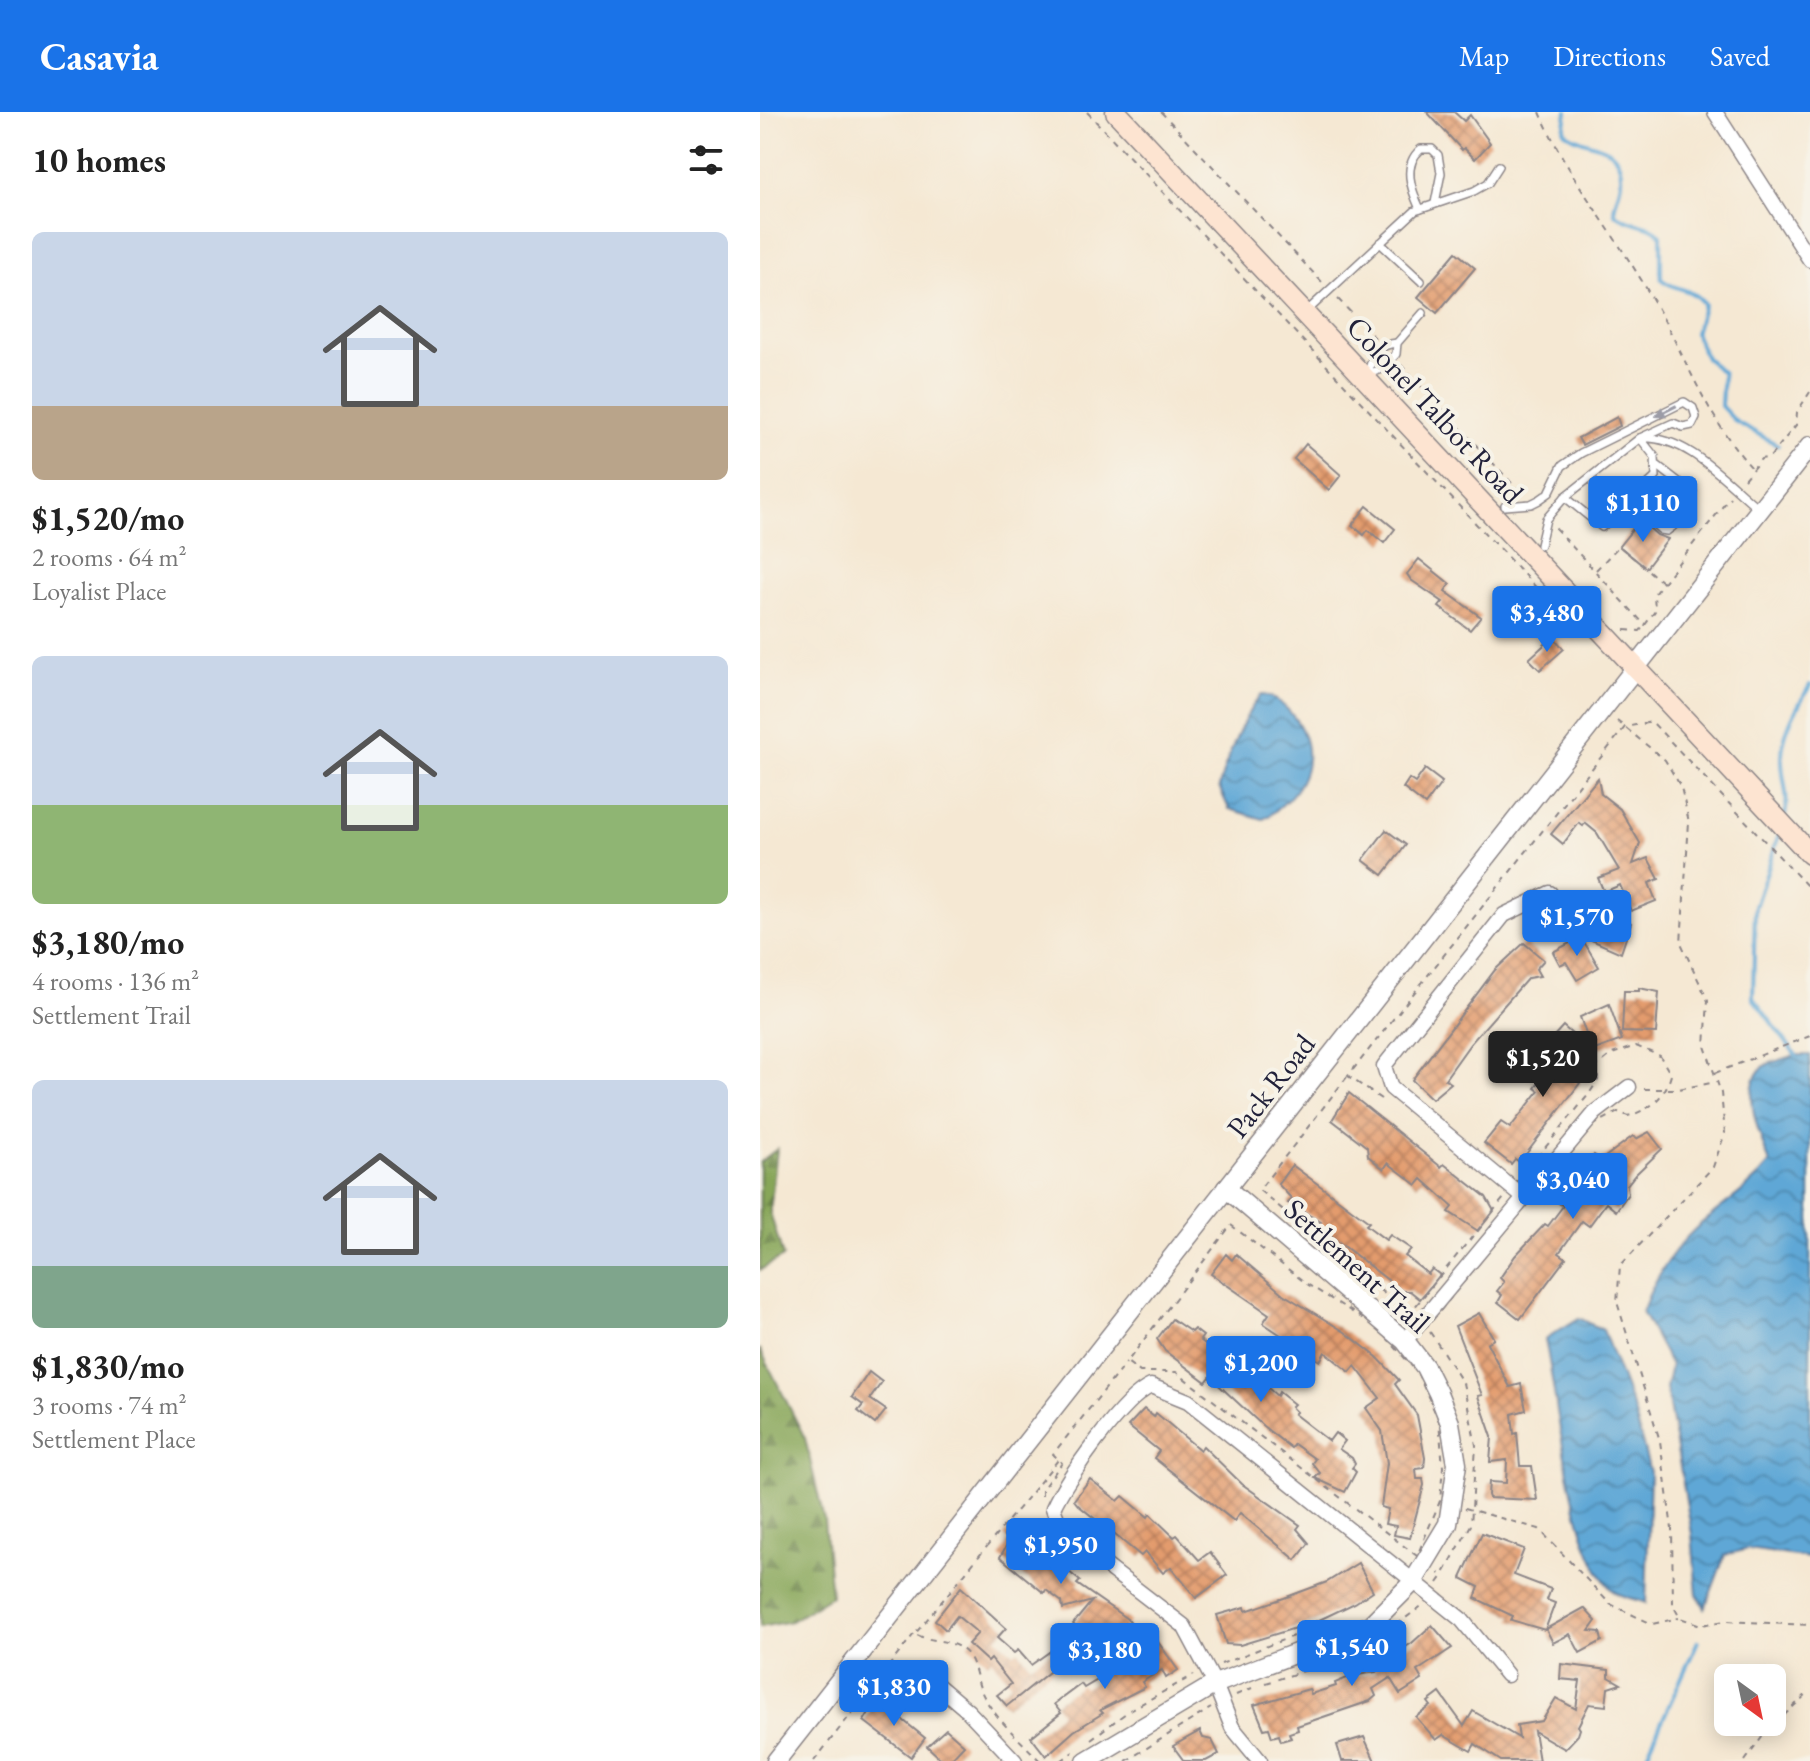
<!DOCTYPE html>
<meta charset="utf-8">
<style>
body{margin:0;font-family:"EB Garamond",serif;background:#f6f6f6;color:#222;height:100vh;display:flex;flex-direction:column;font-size:30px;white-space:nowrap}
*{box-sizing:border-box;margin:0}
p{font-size:26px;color:#767676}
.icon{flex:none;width:44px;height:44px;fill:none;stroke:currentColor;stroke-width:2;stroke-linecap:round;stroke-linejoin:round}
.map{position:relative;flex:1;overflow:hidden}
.panel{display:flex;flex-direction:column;background:#fff;width:760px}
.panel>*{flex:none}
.needle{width:52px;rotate:147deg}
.controls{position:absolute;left:954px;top:1552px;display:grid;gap:16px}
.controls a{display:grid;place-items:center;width:72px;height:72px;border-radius:12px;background:#fff;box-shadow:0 4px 20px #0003;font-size:40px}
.price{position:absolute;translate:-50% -68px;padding:0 18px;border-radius:8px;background:#1a73e8;color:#fff;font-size:26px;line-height:52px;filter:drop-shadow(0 2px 4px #0008)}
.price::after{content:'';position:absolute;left:50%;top:48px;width:24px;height:18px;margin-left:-12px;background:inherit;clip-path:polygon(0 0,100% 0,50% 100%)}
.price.on{background:#222;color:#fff}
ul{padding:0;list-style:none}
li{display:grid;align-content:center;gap:16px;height:424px;padding:0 32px}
li span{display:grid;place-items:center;height:248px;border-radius:12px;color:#555}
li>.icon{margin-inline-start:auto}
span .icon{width:144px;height:144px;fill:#fffc;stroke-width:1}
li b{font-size:34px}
h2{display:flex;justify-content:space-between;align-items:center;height:96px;padding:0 32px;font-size:34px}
header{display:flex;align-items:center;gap:48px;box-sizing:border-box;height:112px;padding:0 40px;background:#1a73e8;color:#fff}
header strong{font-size:38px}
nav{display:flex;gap:44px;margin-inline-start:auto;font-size:28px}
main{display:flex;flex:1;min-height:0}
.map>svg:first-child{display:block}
.forest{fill:url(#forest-firs);stroke:#54644a;stroke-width:2}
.water{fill:url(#water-waves);stroke:#406488;stroke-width:2}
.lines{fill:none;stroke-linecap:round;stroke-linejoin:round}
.stream{stroke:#5fa7d6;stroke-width:4}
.building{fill:url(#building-cross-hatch)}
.service-casing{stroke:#8c8587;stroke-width:10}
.minor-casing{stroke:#8c8587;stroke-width:17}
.tertiary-casing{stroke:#8c8587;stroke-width:21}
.secondary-casing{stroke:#8c8587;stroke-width:23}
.path{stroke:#8c8587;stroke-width:2;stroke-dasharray:6 6;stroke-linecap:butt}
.service{stroke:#fff;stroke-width:7}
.minor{stroke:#fff;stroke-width:14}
.tertiary{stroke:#fff;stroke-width:18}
.secondary{stroke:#fde4d1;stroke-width:20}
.oneway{fill:#9c9ca7}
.labels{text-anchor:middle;stroke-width:8;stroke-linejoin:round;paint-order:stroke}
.street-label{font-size:30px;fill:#22223b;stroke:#f7f3e8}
</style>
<header>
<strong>Casavia</strong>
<nav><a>Map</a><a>Directions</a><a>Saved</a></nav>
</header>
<main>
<section class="panel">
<h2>10 homes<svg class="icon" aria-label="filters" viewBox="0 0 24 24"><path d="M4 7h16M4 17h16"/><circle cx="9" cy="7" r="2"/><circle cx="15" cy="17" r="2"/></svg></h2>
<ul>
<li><span style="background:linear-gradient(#c9d6e8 70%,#b9a48a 0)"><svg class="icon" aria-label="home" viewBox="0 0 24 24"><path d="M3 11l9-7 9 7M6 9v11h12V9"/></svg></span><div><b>$1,520/mo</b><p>2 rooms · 64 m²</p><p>Loyalist Place</p></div></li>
<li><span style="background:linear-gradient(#c9d6e8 60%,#8fb573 0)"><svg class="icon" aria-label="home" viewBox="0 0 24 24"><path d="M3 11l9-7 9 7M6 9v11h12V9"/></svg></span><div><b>$3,180/mo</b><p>4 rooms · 136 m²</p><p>Settlement Trail</p></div></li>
<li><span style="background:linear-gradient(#c9d6e8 75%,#7fa58c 0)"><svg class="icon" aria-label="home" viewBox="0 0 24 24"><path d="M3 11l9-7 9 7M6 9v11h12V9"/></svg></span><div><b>$1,830/mo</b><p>3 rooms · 74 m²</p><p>Settlement Place</p></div></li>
</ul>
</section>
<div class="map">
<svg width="1050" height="1649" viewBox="0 0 1050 1649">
<defs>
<pattern id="forest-firs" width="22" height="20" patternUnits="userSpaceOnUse" patternTransform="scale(2)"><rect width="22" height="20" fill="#87a659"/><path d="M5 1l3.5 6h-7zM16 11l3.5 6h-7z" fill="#6e874b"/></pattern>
<pattern id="water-waves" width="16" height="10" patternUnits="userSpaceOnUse" patternTransform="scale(2)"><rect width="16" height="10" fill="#5fa7d6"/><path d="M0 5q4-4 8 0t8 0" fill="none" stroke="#4e88af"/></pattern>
<pattern id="building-cross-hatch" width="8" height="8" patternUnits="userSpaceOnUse" patternTransform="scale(2)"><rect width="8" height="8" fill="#e39b6d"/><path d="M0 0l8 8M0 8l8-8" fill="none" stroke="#b87e5b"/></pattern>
</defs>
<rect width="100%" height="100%" fill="#f7f3e8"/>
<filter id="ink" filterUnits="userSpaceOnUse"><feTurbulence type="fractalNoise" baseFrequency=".0125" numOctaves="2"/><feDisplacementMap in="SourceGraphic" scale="16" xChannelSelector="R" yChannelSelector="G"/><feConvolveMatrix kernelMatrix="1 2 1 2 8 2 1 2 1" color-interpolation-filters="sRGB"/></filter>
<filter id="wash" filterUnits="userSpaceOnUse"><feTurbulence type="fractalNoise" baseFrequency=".006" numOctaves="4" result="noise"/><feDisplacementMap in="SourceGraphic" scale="32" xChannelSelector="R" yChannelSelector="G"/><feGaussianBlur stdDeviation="1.8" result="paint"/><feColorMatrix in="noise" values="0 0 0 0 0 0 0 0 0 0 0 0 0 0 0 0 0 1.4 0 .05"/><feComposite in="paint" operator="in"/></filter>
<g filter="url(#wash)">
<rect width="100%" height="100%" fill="#f5e8d3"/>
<g class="forest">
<path d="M17,1037L10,1100L23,1145L0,1158V1050Z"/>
<path d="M0,1237L45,1326L64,1408L71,1484L31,1509L0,1515Z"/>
</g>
<g class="water">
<path d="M501,583C512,583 520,590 528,598C555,628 554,664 523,692C516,698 511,704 503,707L469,697L459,675C464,653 486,598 501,583Z"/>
<path d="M1036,943H1050V1446L988,1437L965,1443L945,1496L937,1482L932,1422L906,1276L911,1254L882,1200C894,1167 910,1141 935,1117C962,1092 986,1081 1010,1051C1001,1027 981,981 1000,958C1007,950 1025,947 1036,943Z"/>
<path d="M819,1206L843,1218L874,1299L890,1360L886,1491C876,1487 858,1485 851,1477C810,1433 798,1290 785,1227Z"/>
</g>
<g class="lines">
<g class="stream">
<path d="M807,0L804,19C826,38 864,27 861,69C860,81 854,89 854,101C869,113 888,110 901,123V167C917,180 930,174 944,192L935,221L946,246L963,261L961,294L976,310L1018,333"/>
<path d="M1025,703C1030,682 1021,666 1022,645C1022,619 1038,595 1050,573"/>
<path d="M1020,720L995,795L993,886L1036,943"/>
<path d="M884,1649L938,1529"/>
</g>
</g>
<g id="blocks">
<g class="building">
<path d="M667,0H694L704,9L710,3L730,31L715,47L704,36L702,38Z"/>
<path d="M696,140L715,156L677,201L658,185Z"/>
<path d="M857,305L860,314L822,333L818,326Z"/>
<path d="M546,332L581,363L569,378L534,347Z"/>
<path d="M607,394L635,417L624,431L608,418L604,423L592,413Z"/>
<path d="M880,408L897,423L908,427L886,456L859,434Z"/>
<path d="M659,447L690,472L685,479L721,505L710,518L679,495L683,490L651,468L647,462Z"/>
<path d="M793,525L804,537L780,558L769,547Z"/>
<path d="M665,657L682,670L665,693L643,676L649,667L655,671Z"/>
<path d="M838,666L841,682L860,697L880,731L873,752L888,746L899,767L889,771L896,789L871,799L860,773L844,780L838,766L859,758L837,721L825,711L823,714L819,711L803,732L791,722Z"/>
<path d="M626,718L646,733L623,763L603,748Z"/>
<path d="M842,795L871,811L861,841L822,824L832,819Z"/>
<path d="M821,825L839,855L817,868L806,850L800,853L793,840Z"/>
<path d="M764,831L784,848L776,857L780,864L768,866L710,932L685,967L691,971L672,987L652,968L735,858Z"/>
<path d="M879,876L899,880L896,921L862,920L864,879H879Z"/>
<path d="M849,892L862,928L832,939L820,905Z"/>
<path d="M803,914L833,941L812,965L820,971L760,1050L755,1047L751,1052L724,1031L741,1010L750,1016L779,979L775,976L797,947L784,935Z"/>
<path d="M589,981L681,1055L684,1052L726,1085L734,1099L718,1119L689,1100L693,1095L662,1067L657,1073L628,1051L624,1057L608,1044L607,1035L572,1008Z"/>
<path d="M889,1020L902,1037L875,1063L867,1073L868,1082L856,1099L846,1091L829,1114L822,1109L799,1141L806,1146L760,1207L738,1190L742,1183L737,1179L744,1170L740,1166L755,1144L785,1112L788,1114L803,1094L799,1091L824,1063L834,1043L841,1048L873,1024L876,1027Z"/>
<path d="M532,1053L609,1110L606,1113L626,1128L630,1123L651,1137L645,1144L668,1162L672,1157L680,1163L660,1187L650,1179H642L558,1114L561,1110L528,1091L532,1087L518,1072Z"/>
<path d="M466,1142L472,1148L476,1142L523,1182L585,1220L617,1245L639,1268L635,1272L657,1303L665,1346L664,1356L656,1357L657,1367H663L664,1373L650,1426L634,1423L636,1414L625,1412L628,1397L621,1395L627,1351L622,1319L606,1296L620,1286L595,1254L590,1260L565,1240L560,1249L503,1211L509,1202L451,1162Z"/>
<path d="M719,1201L734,1227L727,1231L750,1275L761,1272L766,1298L752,1302L754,1322L757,1321L760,1354H772L777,1388L729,1386L728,1383L729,1370L746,1371L747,1348L730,1350L732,1325L718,1284L722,1283L695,1214Z"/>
<path d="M412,1207L431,1220L434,1217L443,1224L440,1228L482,1261L490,1260L517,1284L519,1280L534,1292L531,1295L536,1300L534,1302L569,1329L575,1321L585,1329L579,1337L592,1346L595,1352L592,1356L596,1360L585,1380L555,1366L560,1361L552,1351L555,1347L534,1332L531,1336L503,1314L450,1265L446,1270L405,1239L397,1227Z"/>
<path d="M109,1260L122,1270L110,1287L126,1298L115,1312L98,1299L103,1293L92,1285Z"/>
<path d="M384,1297L394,1305L396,1301L440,1338L443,1334L482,1372L540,1413L537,1417L549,1431L536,1448L480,1401L474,1409L394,1346L399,1339L368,1314Z"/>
<path d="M330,1367L358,1389L363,1384L388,1405L390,1402L414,1425L417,1423L439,1448L450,1440L467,1463L436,1486L411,1455L403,1461L385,1440L381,1444L318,1393L314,1388Z"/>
<path d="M253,1413L320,1469L317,1472L370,1509L362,1520L348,1524L344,1521L336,1531L324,1525L313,1512L332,1489L303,1497L302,1490L286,1478L284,1481L240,1445L249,1429L244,1424Z"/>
<path d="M722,1421L764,1437L754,1463L791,1477L787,1488L795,1491L785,1518L751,1508L753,1504L715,1486L719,1475L701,1466Z"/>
<path d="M598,1451L613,1479L595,1491L555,1510L480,1533L466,1532L457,1503L485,1495L486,1499L524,1486L567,1470Z"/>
<path d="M201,1475L246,1516L237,1526L254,1541L258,1538L271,1553L292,1538L297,1537L305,1547L247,1594L237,1583L251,1572L231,1547L228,1550L208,1532L218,1521L197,1504L186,1518L175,1508Z"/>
<path d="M824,1496L836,1509L829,1519L840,1520L842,1529L820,1541L810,1522L793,1531L786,1517Z"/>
<path d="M672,1513L692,1536L657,1559L662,1568L640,1582L630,1566L613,1577L616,1584L610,1589L537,1614L538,1618L529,1621L531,1626L521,1629L519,1623L512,1625L509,1616L504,1617L494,1593L549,1577L551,1582L576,1574L575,1571L592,1564L616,1560L613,1555L652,1531Z"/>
<path d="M393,1523L418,1558L406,1566L402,1558L382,1570L385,1575L340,1598L343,1601L314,1619L286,1644L271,1625L301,1601L294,1592L321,1572L324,1576L344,1564L342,1560L351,1555L349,1552L356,1548L354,1545Z"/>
<path d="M801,1552L849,1558V1565L861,1572L848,1576L846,1594L829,1592L818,1614L820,1617L818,1623L805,1637L774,1619L779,1649H741L715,1632L711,1639L683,1623L676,1628L656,1605L671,1594L668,1590L680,1581L704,1614L713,1599L759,1626L757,1613L782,1609L796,1586L816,1597L820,1569L800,1567Z"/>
<path d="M117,1587L165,1626L151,1645L104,1609Z"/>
<path d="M186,1617L204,1633L189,1649H183L167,1634Z"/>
<path d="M440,1619L443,1626L452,1628L459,1642L446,1649H424L413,1634Z"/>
<path d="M604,1625L615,1649H582L577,1633Z"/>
</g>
</g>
</g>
<g filter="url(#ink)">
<use href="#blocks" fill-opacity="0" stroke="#8c8587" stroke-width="2"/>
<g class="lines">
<g class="service-casing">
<g id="service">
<path d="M660,97C651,77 642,53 661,37H672L678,43L681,61L675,91"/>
<path d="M620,131L661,169"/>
<path d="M546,200L655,99L714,79L728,71L739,54"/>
<path d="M609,260C611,243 620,232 637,231"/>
<path d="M605,263L622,257L636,242L637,231L663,201"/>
<path d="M871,391L901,418L907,419C919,410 931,397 933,381L898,354"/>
<path d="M745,394L771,392L779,388L789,381L802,354L821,341L924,290L933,296L936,305L932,313L923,315L913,311L880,326L805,385"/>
<path d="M912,415L913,403L928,377"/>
<path d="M780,433L786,407L805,385L842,415L896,365L895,345L880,326C927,323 964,368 998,396"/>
</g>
</g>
<g class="minor-casing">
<g id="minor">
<path d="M955,0L1050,148"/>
<path d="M763,1085L631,976L624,954L744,803L790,781"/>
<path d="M645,1229L835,1001L869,975"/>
<path d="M169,1566L208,1599L255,1649"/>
<path d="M500,1649L472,1615L455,1572L424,1514L302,1420L293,1396C306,1367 363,1286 391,1274L428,1289L702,1508L747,1563"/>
</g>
</g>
<g class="tertiary-casing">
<g id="tertiary">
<path d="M16,1649L1050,334"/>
<path d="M326,1649L455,1572L610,1513L653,1470L688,1412L697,1352L690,1311L678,1281L665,1255L645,1229L466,1076"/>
</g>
</g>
<g class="secondary-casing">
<path id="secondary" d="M356,0L1050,742"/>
</g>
<g class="path">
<path d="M327,0L804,505"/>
<path d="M401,0L562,170"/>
<path d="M780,0C808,67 858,125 893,188C926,245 947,307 992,356"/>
<path d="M578,187L615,226"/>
<path d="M641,253L763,383"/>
<path d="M984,367L1001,347L1010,345L1036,313L1037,300L1050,280"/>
<path d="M795,416L885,513L895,499L894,482L970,385"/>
<path d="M836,458L859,434L902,470"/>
<path d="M865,518L880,519L884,514"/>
<path d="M857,609L905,648L921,675L929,710L921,831L948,889L945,934L961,981L965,1021L953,1055L860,1154L857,1190L900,1329L912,1417L913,1493L920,1506L941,1513L966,1509L1050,1513"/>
<path d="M876,934L900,944L911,963C905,985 890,998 868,1004L858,1000L830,1015L667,1215L649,1202L829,982L838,968L837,954L852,942Z"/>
<path d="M955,961L1050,924"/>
<path d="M587,965L499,1078L649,1202"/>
<path d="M884,977H918L957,970"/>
<path d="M621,987L588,964L865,615L892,610L1050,777"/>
<path d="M471,1113L547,1172L618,1216L657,1260L679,1309L683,1355L680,1389L657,1444L416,1260H380L367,1250Z"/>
<path d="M670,1220L703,1271L716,1333L711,1413L683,1463"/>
<path d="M282,1384V1377L302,1351L293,1342L366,1251"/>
<path d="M705,1396L779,1417L850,1492L892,1512L919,1506"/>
<path d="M678,1471L683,1464L679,1461"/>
<path d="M627,1520L663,1493"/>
<path d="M461,1552L533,1524"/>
<path d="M506,1571L572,1550L608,1532"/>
<path d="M476,1583L492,1576"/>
<path d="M331,1627L370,1598L434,1563"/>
<path d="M54,1649L154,1522"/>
<path d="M280,1649C261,1628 230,1603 220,1576C215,1562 215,1546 202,1537C189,1527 169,1530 155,1522L298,1348"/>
<path d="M301,1649L313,1640"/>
<path d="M366,1649L451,1596"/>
<path d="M985,1649L1005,1621L1050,1579"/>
</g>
<use href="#service" class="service"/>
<use href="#minor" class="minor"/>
<use href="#tertiary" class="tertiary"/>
<use href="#secondary" class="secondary"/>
</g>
<defs><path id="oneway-solid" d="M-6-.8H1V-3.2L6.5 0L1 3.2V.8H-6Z" transform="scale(2)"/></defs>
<use class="oneway" href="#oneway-solid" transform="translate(906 299) rotate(153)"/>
</g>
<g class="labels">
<g class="street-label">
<text transform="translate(675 298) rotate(47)" y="10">Colonel Talbot Road</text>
<text transform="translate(511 974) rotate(-52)" y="10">Pack Road</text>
<text transform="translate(597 1154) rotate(42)" y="10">Settlement Trail</text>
</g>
</g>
</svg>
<div class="controls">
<a><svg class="needle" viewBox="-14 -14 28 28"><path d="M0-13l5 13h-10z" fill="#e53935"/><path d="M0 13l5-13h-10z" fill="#767676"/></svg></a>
</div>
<b class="price" style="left:883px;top:432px">$1,110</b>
<b class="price" style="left:787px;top:542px">$3,480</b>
<b class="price" style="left:817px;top:846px">$1,570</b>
<b class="price on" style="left:783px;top:987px">$1,520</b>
<b class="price" style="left:813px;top:1109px">$3,040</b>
<b class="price" style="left:501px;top:1292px">$1,200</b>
<b class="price" style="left:301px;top:1474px">$1,950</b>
<b class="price" style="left:592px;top:1576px">$1,540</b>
<b class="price" style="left:345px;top:1579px">$3,180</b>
<b class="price" style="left:134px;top:1616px">$1,830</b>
</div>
</main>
